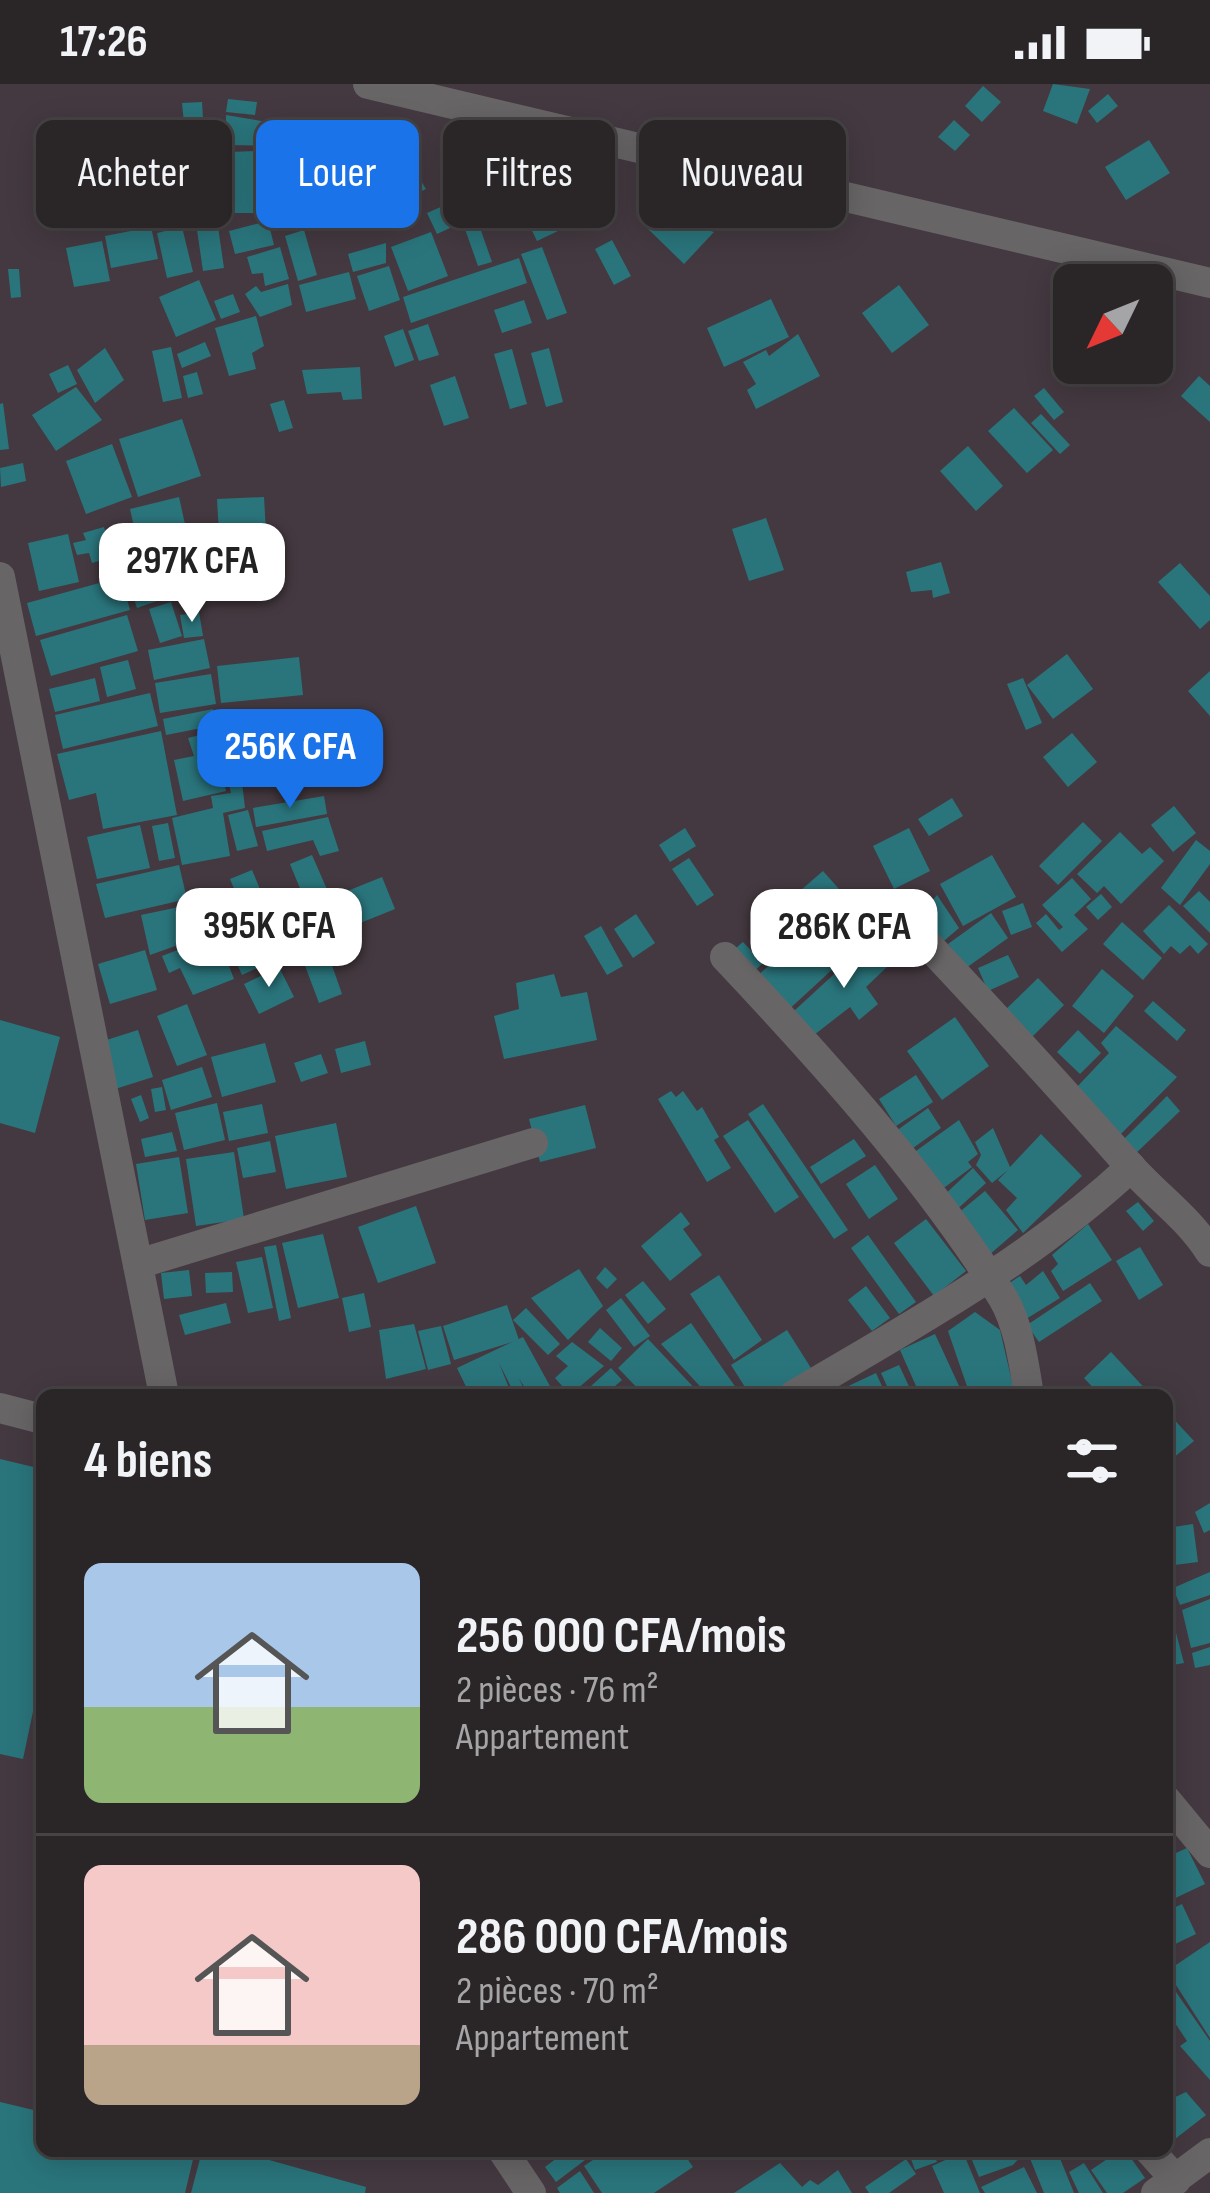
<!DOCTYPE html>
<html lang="fr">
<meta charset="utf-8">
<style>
body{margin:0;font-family:"Sofia Sans Condensed",sans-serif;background:#363234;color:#f1f3f6;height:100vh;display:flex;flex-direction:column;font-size:45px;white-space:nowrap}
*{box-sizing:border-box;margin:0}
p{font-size:39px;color:#a5a5a8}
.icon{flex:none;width:66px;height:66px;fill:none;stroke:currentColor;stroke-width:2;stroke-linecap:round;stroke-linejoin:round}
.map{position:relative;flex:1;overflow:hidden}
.panel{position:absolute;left:36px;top:1305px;width:1137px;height:768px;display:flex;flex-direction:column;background:#2a2628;border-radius:18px;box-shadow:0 6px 30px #0003,0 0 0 3px #464345}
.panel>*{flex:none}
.top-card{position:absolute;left:36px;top:36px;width:1140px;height:108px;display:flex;gap:24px}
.needle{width:78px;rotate:227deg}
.tools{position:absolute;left:1053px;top:180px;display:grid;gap:24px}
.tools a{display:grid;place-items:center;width:120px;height:120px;border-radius:18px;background:#2a2628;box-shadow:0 6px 30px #0003,0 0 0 3px #464345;font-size:60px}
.price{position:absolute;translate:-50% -102px;padding:0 27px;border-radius:24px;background:#fff;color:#222;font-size:39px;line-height:78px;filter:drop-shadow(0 3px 6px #0008)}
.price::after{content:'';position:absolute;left:50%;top:72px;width:36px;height:27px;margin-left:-18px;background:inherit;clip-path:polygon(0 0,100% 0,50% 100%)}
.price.current{background:#1a73e8;color:#fff}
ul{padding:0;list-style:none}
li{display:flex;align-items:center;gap:36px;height:300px;padding:0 48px}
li+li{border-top:3px solid #464345}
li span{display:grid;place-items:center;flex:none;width:336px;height:240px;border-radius:18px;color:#555}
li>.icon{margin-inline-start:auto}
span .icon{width:144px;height:144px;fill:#fffc;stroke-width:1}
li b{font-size:51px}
h2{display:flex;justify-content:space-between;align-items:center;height:144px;padding:0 48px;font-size:51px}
.pill{padding:0 42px;border-radius:18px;background:#2a2628;box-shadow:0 6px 30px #0003,0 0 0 3px #464345;font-size:42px;line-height:108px}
.pill.current{background:#1a73e8;color:#fff}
.status{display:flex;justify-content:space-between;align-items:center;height:84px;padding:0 60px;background:#2a2628;direction:ltr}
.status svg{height:33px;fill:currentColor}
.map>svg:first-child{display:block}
.built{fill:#443940;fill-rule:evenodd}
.building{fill:#2a757c}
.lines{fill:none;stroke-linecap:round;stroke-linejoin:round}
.minor{stroke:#686567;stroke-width:30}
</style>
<div class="status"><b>17:26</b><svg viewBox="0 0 49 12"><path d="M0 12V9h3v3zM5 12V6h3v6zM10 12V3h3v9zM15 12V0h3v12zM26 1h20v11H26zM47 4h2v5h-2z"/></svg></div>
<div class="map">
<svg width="1210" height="2109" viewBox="0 0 1210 2109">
<rect width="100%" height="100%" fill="#383336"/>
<path class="built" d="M0,0H1210V2109H0ZM1074,201H1152V279H1074ZM42,1311H1167V2067H42Z"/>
<g class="building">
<path d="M1053,0L1090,5L1077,40L1043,27Z"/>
<path d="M983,2L1001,18L982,38L965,22Z"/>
<path d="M1108,10L1118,22L1097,39L1088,27Z"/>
<path d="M228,15L257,18L255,31L226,28Z"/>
<path d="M202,18L204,49L185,50L182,19Z"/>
<path d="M226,31L291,42L295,58L344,53L371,96L336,118L300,62L225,61Z"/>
<path d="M954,36L970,51L955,67L938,53Z"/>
<path d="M1149,56L1170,89L1126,116L1105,83Z"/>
<path d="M167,58L169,67L116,77L115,68Z"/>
<path d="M296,63L304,90L272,100L264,73Z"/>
<path d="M365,63H400L426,105L394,120Z"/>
<path d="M258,67L259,129H230L229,68Z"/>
<path d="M129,80H162L164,94L186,93L194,129L107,136L97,99L132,96Z"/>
<path d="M487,93L507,136L488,145L468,102Z"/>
<path d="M536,96L564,100L574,115L587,109L598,128L537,157L513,107Z"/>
<path d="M91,97L99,137L76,142L68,102Z"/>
<path d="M376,97L390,121L339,139L329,127Z"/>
<path d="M459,99L478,134L459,144L441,109Z"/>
<path d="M443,122L452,143L437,150L427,129Z"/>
<path d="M659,131L714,148L684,180L645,142Z"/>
<path d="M217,136L224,184L203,187L196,139Z"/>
<path d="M268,137L274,161L235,170L229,147Z"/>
<path d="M479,141L492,178L478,182L465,145Z"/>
<path d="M151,143L158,175L111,184L105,152Z"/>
<path d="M182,143L193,188L167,194L157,149Z"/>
<path d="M304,146L317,191L298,197L285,152Z"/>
<path d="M431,148L448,192L408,207L391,163Z"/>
<path d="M612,156L631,192L614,201L595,165Z"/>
<path d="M102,157L110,197L74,203L66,164Z"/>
<path d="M386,159V179L353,188L348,170Z"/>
<path d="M280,163L289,195L265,202L263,189L252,190L247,173Z"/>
<path d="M542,163L567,229L547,236L521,170Z"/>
<path d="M519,174L527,199L411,239L403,213Z"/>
<path d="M389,182L400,216L369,227L357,192Z"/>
<path d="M8,185H19L21,213L11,214Z"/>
<path d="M349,188L356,215L306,228L299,201Z"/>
<path d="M199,196L216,236L176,253L159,213Z"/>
<path d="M288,200L292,221L260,233L245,210L256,202L261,208Z"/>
<path d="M899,201L929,241L892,269L862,229Z"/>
<path d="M233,210L240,228L221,235L214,217Z"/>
<path d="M771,215L789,253L724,283L707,244Z"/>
<path d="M524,216L532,239L502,249L494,226Z"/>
<path d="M256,232L264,262L252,269L256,285L229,292L215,244Z"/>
<path d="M428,240L439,271L419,277L408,247Z"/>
<path d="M403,245L414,276L395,283L384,252Z"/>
<path d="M798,250L820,292L756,325L747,306L756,300L743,278L766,266L769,272Z"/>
<path d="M205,258L211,272L182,284L177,270Z"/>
<path d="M171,263L182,314L163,318L152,267Z"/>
<path d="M105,264L124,296L95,319L77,286Z"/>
<path d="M549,264L563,318L546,323L531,269Z"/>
<path d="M512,265L527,320L510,325L494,270Z"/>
<path d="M1152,271L1164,281L1151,296L1132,279H1152Z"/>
<path d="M68,281L77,300L58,309L49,290Z"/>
<path d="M360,283L362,315L343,316L341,308L307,310L302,286Z"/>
<path d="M197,288L203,310L188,314L183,292Z"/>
<path d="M455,292L469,334L444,342L430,301Z"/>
<path d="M1199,292L1210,302V338L1181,312Z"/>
<path d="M76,303L102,336L56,367L32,331Z"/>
<path d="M1044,304L1064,328L1054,336L1034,312Z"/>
<path d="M284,316L293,344L279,348L270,320Z"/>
<path d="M3,319L9,365L0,366V320Z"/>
<path d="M1014,324L1053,366L1027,389L988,347Z"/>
<path d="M1041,330L1070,361L1060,370L1031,339Z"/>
<path d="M182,335L201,392L138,413L119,355Z"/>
<path d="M112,360L132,413L86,430L66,377Z"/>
<path d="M968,362L1003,402L976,427L940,387Z"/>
<path d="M23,379L26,397L1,403L0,384Z"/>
<path d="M179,413L190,463L141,474L130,425Z"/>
<path d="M264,413L266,448L219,450L217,415Z"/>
<path d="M766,434L784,486L749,497L732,445Z"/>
<path d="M104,443L113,473L92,479L89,469L77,471L73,459L86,456L83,449Z"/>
<path d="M68,450L79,498L39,507L28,459Z"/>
<path d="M264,465L267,511L244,512L241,467Z"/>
<path d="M173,469L186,507L137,524L124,485Z"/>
<path d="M941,478L950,509L933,514L932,506L911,508L906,488Z"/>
<path d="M1180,479L1210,512V536L1200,545L1158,498Z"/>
<path d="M121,493L130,526L36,552L27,519Z"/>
<path d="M171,518L182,552L160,559L149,525Z"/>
<path d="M199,528L203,552L184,554L180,531Z"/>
<path d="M127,531L138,567L51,592L40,556Z"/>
<path d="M204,555L210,584L154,596L148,566Z"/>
<path d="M1067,570L1093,605L1053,635L1027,601Z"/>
<path d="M299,573L303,611L221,619L217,582Z"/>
<path d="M128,576L136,605L107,613L100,583Z"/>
<path d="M1210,587V632L1188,607Z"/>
<path d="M211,590L216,620L160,629L155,599Z"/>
<path d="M95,594L100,617L55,628L49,605Z"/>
<path d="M1023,594L1042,639L1026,646L1007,600Z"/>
<path d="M150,609L158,642L63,665L55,631Z"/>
<path d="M213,625L217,641L166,651L163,635Z"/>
<path d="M161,647L177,731L103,745L96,709L69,716L57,670Z"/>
<path d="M1072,649L1097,678L1068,703L1043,673Z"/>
<path d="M204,650L208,669L230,662L232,674L220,677L226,707L183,717L174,676L194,672L188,654Z"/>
<path d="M287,656L292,696L246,702L241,661Z"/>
<path d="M242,698L245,724L223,729L230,772L182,781L172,734L213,724L211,712L231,709L229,701Z"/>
<path d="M324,712L327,730L256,743L253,724Z"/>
<path d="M952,714L963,732L929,752L918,735Z"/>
<path d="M1174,722L1196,749L1173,768L1151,741Z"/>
<path d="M248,726L258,762L237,767L228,731Z"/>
<path d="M328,733L339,767L320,772L313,756L267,767L262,747Z"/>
<path d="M1083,738L1102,757L1058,801L1039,782Z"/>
<path d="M168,739L175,774L159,777L152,742Z"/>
<path d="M140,741L150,784L97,795L87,753Z"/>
<path d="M685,744L696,762L670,778L659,761Z"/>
<path d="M909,744L930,787L894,805L873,762Z"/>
<path d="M1120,748L1142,770L1150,763L1164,777L1121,820L1104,802L1097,809L1077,790Z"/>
<path d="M1196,756L1210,767V780L1180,821L1161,804Z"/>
<path d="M312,771L329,810L306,819L290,780Z"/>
<path d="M992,771L1016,813L963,842L940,800Z"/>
<path d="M689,774L714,811L697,822L672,785Z"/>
<path d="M179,781L187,815L105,834L96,800Z"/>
<path d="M252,786L262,810L240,819L230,795Z"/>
<path d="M823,787L839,805L817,824L801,806Z"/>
<path d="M382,793L395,825L343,846L330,814Z"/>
<path d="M1072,794L1091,815L1074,831L1088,845L1062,868L1036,839L1046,830L1059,846L1063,843L1042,821Z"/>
<path d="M1199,807L1210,818V849L1183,822Z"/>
<path d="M1101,810L1112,823L1098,836L1086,823Z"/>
<path d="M937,811L959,844L938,862L934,847L920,832Z"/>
<path d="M843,813L874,847L784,930L753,896Z"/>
<path d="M325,818L342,851L318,864L301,830Z"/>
<path d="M198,819L209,850L150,871L141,831Z"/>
<path d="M1023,819L1032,843L1011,851L1002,827Z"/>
<path d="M1169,821L1208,860L1198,870L1190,861L1180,870L1171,862L1164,870L1143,847Z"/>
<path d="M991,829L1008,854L966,884L948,860Z"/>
<path d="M636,830L655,859L633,874L614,845Z"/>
<path d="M293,833L301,854L272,866L264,845Z"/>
<path d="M246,837L266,880L242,891L222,847Z"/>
<path d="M1122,838L1162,874L1143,896L1103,860Z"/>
<path d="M601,842L623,882L607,891L584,852Z"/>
<path d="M206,855L213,869L222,864L234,895L193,911L180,884L169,889L162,872Z"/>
<path d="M743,858L763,879L749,892L729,870Z"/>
<path d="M869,858L887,883L866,903L878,920L859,936L850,923L814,951L794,927Z"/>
<path d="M145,866L157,906L110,920L98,880Z"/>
<path d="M328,870L342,910L319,919L304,879Z"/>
<path d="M1008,871L1019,893L988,907L978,884Z"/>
<path d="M279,883L294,913L259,930L244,900Z"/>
<path d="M1102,885L1134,912L1104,949L1072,922Z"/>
<path d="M554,890L561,913L587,908L597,956L504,975L494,932L519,925L516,899Z"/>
<path d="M1038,894L1064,921L1028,957L1001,930Z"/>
<path d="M1153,917L1186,946L1177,957L1144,927Z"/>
<path d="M187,920L207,971L177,982L157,932Z"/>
<path d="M955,933L989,982L942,1016L907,967Z"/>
<path d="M0,936L60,953L35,1049L0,1039Z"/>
<path d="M1116,942L1177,993L1115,1056L1076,1004L1109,969L1101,959Z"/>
<path d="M138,946L153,993L112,1006L97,959Z"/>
<path d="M1078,946L1101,969L1080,990L1057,968Z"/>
<path d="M365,957L371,981L341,989L335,965Z"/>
<path d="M265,959L276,998L222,1013L211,973Z"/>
<path d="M321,970L328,989L301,998L294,979Z"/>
<path d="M202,983L212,1013L171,1026L162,996Z"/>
<path d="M916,991L933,1018L896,1042L879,1015Z"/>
<path d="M162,1003L166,1026L155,1028L151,1005Z"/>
<path d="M671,1007L676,1013L683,1007L697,1027L702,1023L719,1053L714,1056L731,1084L707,1098L658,1015Z"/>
<path d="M141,1011L149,1034L140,1038L131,1015Z"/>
<path d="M1167,1012L1180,1027L1133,1072L1120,1059Z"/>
<path d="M217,1019L225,1056L184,1066L175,1029Z"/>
<path d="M262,1020L268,1049L229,1057L223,1028Z"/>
<path d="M763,1020L848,1146L834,1155L748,1030Z"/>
<path d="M585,1021L596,1064L540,1078L529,1035Z"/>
<path d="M928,1024L941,1044L906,1069L892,1050Z"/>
<path d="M748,1036L799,1113L775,1129L723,1052Z"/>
<path d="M959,1036L978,1070L968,1078L972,1083L937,1109L909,1072Z"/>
<path d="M336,1039L347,1093L286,1105L275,1052Z"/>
<path d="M993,1044L1010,1083L1041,1050L1082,1092L1023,1149L1006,1126L1017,1114L998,1096L1008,1086L992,1099L976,1081L981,1071L975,1058Z"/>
<path d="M172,1048L177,1067L145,1073L141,1055Z"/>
<path d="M854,1055L866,1072L821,1100L810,1083Z"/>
<path d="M270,1057L276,1088L243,1094L237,1064Z"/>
<path d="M234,1068L244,1135L196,1142L186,1075Z"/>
<path d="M179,1073L188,1129L145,1136L136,1080Z"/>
<path d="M875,1081L898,1115L869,1135L846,1100Z"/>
<path d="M973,1084L986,1099L953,1129L940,1115Z"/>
<path d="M985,1107L1018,1146L989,1171L957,1130Z"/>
<path d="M1138,1118L1154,1137L1143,1147L1126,1127Z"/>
<path d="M416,1122L436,1179L378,1199L358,1143Z"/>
<path d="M681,1128L690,1140L683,1145L702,1171L670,1197L641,1162Z"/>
<path d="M926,1135L966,1187L934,1212L894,1159Z"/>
<path d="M1088,1140L1112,1176L1063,1207L1051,1187L1058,1180L1052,1171Z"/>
<path d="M323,1150L339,1214L298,1224L282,1159Z"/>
<path d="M868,1151L916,1218L899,1230L851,1164Z"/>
<path d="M276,1161L291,1234L279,1237L264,1163Z"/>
<path d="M1140,1163L1163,1201L1139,1216L1116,1177Z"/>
<path d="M262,1173L273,1224L248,1229L236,1178Z"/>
<path d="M605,1183L617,1195L607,1205L596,1194Z"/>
<path d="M579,1185L603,1222L568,1256L531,1214Z"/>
<path d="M189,1186L192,1212L164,1215L161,1189Z"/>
<path d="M1043,1187L1060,1214L1026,1235L1005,1202L1020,1192L1026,1201Z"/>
<path d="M232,1188L233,1208L206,1209L205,1189Z"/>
<path d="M719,1191L762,1256L734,1276L690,1210Z"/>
<path d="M643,1197L666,1225L648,1240L625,1211Z"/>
<path d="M1090,1199L1102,1217L1039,1258L1027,1241Z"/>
<path d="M866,1202L890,1234L872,1247L848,1216Z"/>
<path d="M364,1209L371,1243L349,1248L342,1214Z"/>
<path d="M621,1214L650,1252L634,1263L606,1226Z"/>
<path d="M226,1219L231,1239L185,1251L179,1231Z"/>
<path d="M507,1221L519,1256L454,1276L443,1242Z"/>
<path d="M526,1224L560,1260L548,1271L513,1236Z"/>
<path d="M975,1228L1000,1246L1015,1311H970L948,1247Z"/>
<path d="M691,1239L741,1311H708L661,1260Z"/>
<path d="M414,1240L426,1285L386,1295L379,1246Z"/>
<path d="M441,1242L451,1280L428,1286L418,1247Z"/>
<path d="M600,1244L622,1264L611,1277L588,1258Z"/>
<path d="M787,1246L816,1292L785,1311H750L731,1281Z"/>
<path d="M935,1250L960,1304L920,1311L900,1266Z"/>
<path d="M523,1253L550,1302L530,1311L519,1295L523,1303L512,1305L499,1279L509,1304L470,1311L457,1284Z"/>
<path d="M648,1255L701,1311H644L618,1284Z"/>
<path d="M572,1258L604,1282L570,1311L555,1294L568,1282L556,1272Z"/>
<path d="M1111,1268L1151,1311H1100L1084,1294Z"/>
<path d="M899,1281L913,1311H891L881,1289Z"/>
<path d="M611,1284L622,1296L605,1311H581Z"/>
<path d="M876,1289L886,1311H844L842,1305Z"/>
<path d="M1167,1328L1194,1357L1167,1379Z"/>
<path d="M0,1375L42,1385V1585L23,1675L0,1670Z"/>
<path d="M1210,1419V1446L1204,1449L1195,1428Z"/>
<path d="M1193,1440L1198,1478L1167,1482V1444Z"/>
<path d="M1210,1488V1511L1180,1521L1173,1504Z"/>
<path d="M1167,1515L1184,1579L1167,1582Z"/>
<path d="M1210,1515V1559L1191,1564L1182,1526Z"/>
<path d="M1210,1563V1581L1195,1584L1192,1569Z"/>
<path d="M1187,1764L1205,1800L1167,1818V1773Z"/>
<path d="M1182,1820L1196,1850L1167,1864V1827Z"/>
<path d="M1210,1858V1954L1167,1887Z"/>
<path d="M1167,1895L1210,1957V1996L1180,1962L1187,1957L1167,1927Z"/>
<path d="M1186,2008L1206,2031L1175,2055L1167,2045V2017Z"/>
<path d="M0,2018L42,2028V2067H195L185,2109H0Z"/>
<path d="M202,2067H237L366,2103L365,2109H191Z"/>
<path d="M566,2067H597L556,2098L545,2083Z"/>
<path d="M606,2067H682L693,2083L654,2109H602L584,2082Z"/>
<path d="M908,2067H933L937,2078L915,2086Z"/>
<path d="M1026,2067L1013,2081L979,2093L969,2069Z"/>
<path d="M1027,2067H1057L1074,2109H1044Z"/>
<path d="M1119,2067H1126L1145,2094L1123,2109H1107L1091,2086Z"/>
<path d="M963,2068L980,2109H944L932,2082Z"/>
<path d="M906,2075L916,2090L889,2109H869L865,2103Z"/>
<path d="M780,2079L802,2103L810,2096L818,2101L838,2086L852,2109H734Z"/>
<path d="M1084,2079L1103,2109H1079L1069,2088Z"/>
<path d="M1024,2083L1037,2109H985L981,2103Z"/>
<path d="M580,2087L594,2109H560L557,2104Z"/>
</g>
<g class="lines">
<g class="minor">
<path d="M368,0L1210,199"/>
<path d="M0,493L164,1311"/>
<path d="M912,844C986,922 1058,1001 1129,1081C1156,1112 1188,1133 1210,1168"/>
<path d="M725,873C824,978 926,1091 1003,1214C1019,1241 1024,1281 1029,1311"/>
<path d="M138,1180L533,1059"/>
<path d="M794,1311C912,1241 1029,1178 1131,1083"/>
<path d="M0,1324L42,1335"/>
<path d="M1167,1717L1210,1769"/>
<path d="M503,2067L531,2109"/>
<path d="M1150,2067L1176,2096"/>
<path d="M1156,2109L1210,2069"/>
</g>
</g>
</svg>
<div class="tools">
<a><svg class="needle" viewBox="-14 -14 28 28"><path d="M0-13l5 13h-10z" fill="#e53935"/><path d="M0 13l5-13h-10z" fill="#a5a5a8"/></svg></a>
</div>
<b class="price" style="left:192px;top:541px">297K CFA</b>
<b class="price current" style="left:290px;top:727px">256K CFA</b>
<b class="price" style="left:269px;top:906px">395K CFA</b>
<b class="price" style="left:844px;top:907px">286K CFA</b>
<div class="top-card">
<a class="pill">Acheter</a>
<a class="pill current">Louer</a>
<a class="pill">Filtres</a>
<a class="pill">Nouveau</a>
</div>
<section class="panel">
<h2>4 biens<svg class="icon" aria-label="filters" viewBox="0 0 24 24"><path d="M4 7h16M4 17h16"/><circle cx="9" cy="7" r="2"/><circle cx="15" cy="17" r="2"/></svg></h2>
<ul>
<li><span style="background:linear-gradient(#a9c7e8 60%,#8fb573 0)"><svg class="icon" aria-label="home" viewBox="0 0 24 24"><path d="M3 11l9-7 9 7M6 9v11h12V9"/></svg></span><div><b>256 000 CFA/mois</b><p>2 pièces · 76 m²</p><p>Appartement</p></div></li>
<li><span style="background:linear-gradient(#f6c9c9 75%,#b9a48a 0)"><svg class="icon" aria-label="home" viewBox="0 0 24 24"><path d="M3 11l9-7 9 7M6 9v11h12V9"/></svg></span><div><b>286 000 CFA/mois</b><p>2 pièces · 70 m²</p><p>Appartement</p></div></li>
</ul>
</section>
</div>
